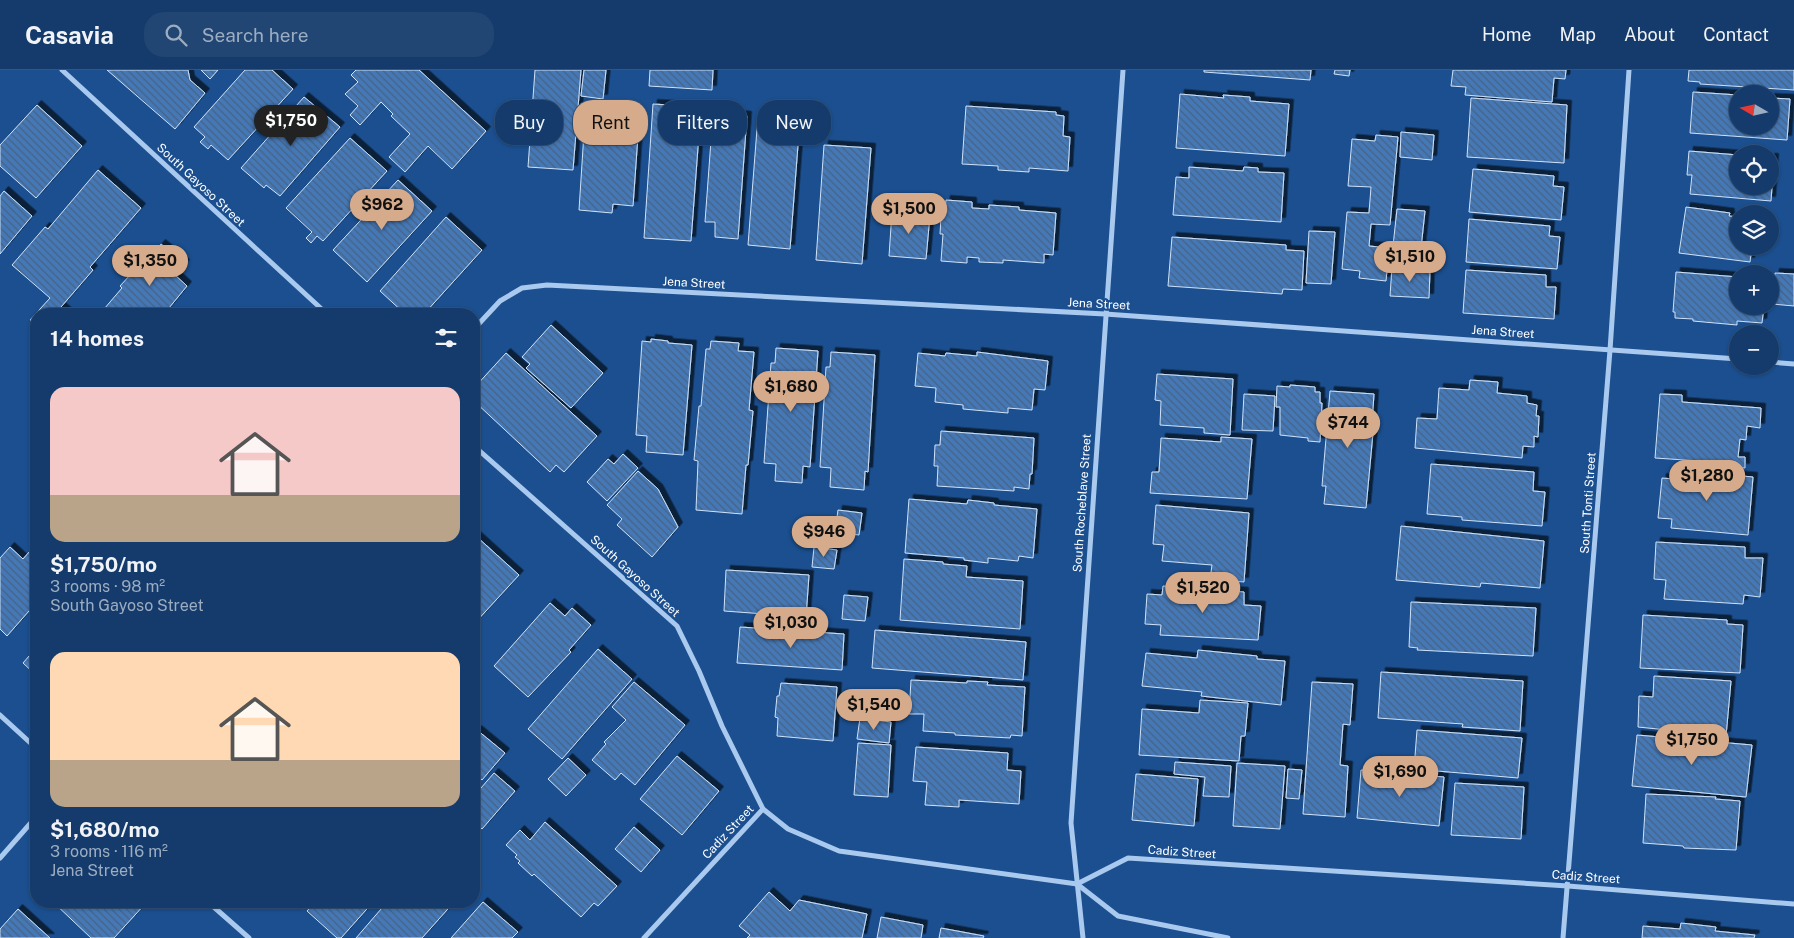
<!DOCTYPE html>
<meta charset="utf-8">
<style>
body{margin:0;font-family:"Public Sans",sans-serif;background:#214673;color:#f1f3f6;height:100vh;display:flex;flex-direction:column;font-size:19px;white-space:nowrap}
*{box-sizing:border-box;margin:0}
p{font-size:16px;color:#9dadc1}
.icon{flex:none;width:28px;height:28px;fill:none;stroke:currentColor;stroke-width:2;stroke-linecap:round;stroke-linejoin:round}
.map{position:relative;flex:1;overflow:hidden}
.sheet{position:absolute;left:30px;top:238px;width:450px;height:600px;display:flex;flex-direction:column;background:#143b6b;border-radius:20px;box-shadow:0 1px 4px #0004,0 0 0 1px #33557e}
.sheet>*{flex:none}
.guide{position:absolute;left:495px;top:30px;width:475px;height:45px;display:flex;gap:10px}
.needle{width:32px;rotate:279deg}
.controls{position:absolute;left:1729px;top:15px;display:grid;gap:10px}
.controls a{display:grid;place-items:center;width:50px;height:50px;border-radius:50%;background:#143b6b;box-shadow:0 1px 4px #0004,0 0 0 1px #33557e;font-size:25px}
.price{position:absolute;translate:-50% -42px;padding:0 11px;border-radius:18px;background:#d6ab8b;color:#111;font-size:16px;line-height:32px;filter:drop-shadow(0 1px 2px #0008)}
.price::after{content:'';position:absolute;left:50%;top:30px;width:15px;height:11px;margin-left:-8px;background:inherit;clip-path:polygon(0 0,100% 0,50% 100%)}
.price.selected{background:#222;color:#fff}
ul{padding:0;list-style:none}
li{display:grid;align-content:center;gap:10px;height:265px;padding:0 20px}
li span{display:grid;place-items:center;height:155px;border-radius:15px;color:#555}
li>.icon{margin-inline-start:auto}
span .icon{width:90px;height:90px;fill:#fffc;stroke-width:1}
li b{font-size:21px}
h2{display:flex;justify-content:space-between;align-items:center;height:60px;padding:0 20px;font-size:21px}
.pill{padding:0 18px;border-radius:20px;background:#143b6b;box-shadow:0 1px 4px #0004,0 0 0 1px #33557e;font-size:18px;line-height:45px}
.pill.selected{background:#d6ab8b;color:#111}
header{display:flex;align-items:center;gap:30px;box-sizing:border-box;height:70px;padding:0 25px;background:#143b6b;border-bottom:1px solid #33557e}
header strong{font-size:24px}
nav{display:flex;gap:28px;margin-inline-start:auto;font-size:18px}
.search{width:350px;height:45px;background:#214673;display:flex;align-items:center;gap:12px;box-sizing:border-box;padding:0 18px;border-radius:20px;color:#9dadc1;font-size:19px}
.map>svg:first-child{display:block}
.building{fill:url(#building-back-hatch);stroke:#cfe3fa;filter:url(#shadow)}
.lines{fill:none;stroke-linecap:round;stroke-linejoin:round}
.street{stroke:#a9c9ee;stroke-width:5}
.labels{text-anchor:middle;stroke-width:4.5;stroke-linejoin:round;paint-order:stroke}
.street-label{font-size:12px;fill:#fff;stroke:#1b4f8f}
</style>
<header>
<strong>Casavia</strong>
<div class="search"><svg class="icon" aria-label="search" viewBox="0 0 24 24"><circle cx="10" cy="10" r="6"/><path d="M15 15l6 6"/></svg>Search here</div>
<nav><a>Home</a><a>Map</a><a>About</a><a>Contact</a></nav>
</header>
<div class="map">
<svg width="1794" height="868" viewBox="0 0 1794 868">
<defs>
<pattern id="building-back-hatch" width="6" height="6" patternUnits="userSpaceOnUse" patternTransform="scale(1.25)"><rect width="6" height="6" fill="#4478b7"/><path d="M-1 5l2 2M0 0l6 6M5-1l2 2" fill="none" stroke="#486282"/></pattern>
<filter id="shadow"><feDropShadow dx="4.5" dy="-4.5" stdDeviation="0" flood-color="#0009"/></filter>
</defs>
<rect width="100%" height="100%" fill="#1b4f8f"/>
<g class="building">
<path d="M107,0H188L190,10L205,23L175,59Z"/>
<path d="M201,0H218L210,9Z"/>
<path d="M245,0H272L293,19L228,90L211,75L208,79L200,72L205,67L194,57Z"/>
<path d="M356,0H419L486,61L452,99L428,76L405,102L389,87L410,64L391,46L393,44L381,32L360,55L350,45L358,36L345,24L358,12L351,5Z"/>
<path d="M535,0H581L573,100L528,97Z"/>
<path d="M584,0H606L603,29L581,26Z"/>
<path d="M650,0H713L712,20L649,16Z"/>
<path d="M1204,0H1311L1310,10L1204,2Z"/>
<path d="M1335,0H1350L1349,6L1334,4Z"/>
<path d="M1453,0H1566L1565,9L1554,8L1552,32L1465,25L1466,17L1451,16Z"/>
<path d="M1689,0H1794V20L1700,14V12L1688,11Z"/>
<path d="M1693,22L1738,25V56H1770V28L1790,29L1787,70L1690,63Z"/>
<path d="M1180,24L1224,28L1223,25L1250,27V31L1289,34L1285,86L1176,78Z"/>
<path d="M304,27L340,57L280,126L266,115L264,118L241,98Z"/>
<path d="M1471,28L1567,35L1564,93L1467,87Z"/>
<path d="M653,34L701,37L691,171L644,168Z"/>
<path d="M37,35L82,76L36,128L0,96V75Z"/>
<path d="M966,36L1056,42V45L1064,46L1063,66L1070,67L1068,101L1029,98V102L998,100V96L962,94Z"/>
<path d="M713,43L747,46L738,169L715,167V152H705Z"/>
<path d="M758,46L800,49L790,179L748,175Z"/>
<path d="M585,47L639,51L633,136L613,134L612,143L579,140Z"/>
<path d="M1401,62L1434,65L1432,90L1400,87Z"/>
<path d="M1376,65L1398,67L1390,155L1371,154L1369,176L1389,178L1386,211L1359,208L1360,201L1342,199L1347,142L1369,143L1371,117L1348,116L1352,69L1375,71Z"/>
<path d="M350,68L387,101L323,171L317,166L311,173L306,168L312,162L286,138Z"/>
<path d="M824,75L871,78L862,194L816,190Z"/>
<path d="M1689,81L1738,85V116H1770V88H1774L1771,131L1690,124L1692,105H1687Z"/>
<path d="M1189,97L1243,101L1244,97L1258,98V102L1284,103L1281,152L1173,145L1176,107L1189,108Z"/>
<path d="M1473,99L1554,106L1553,116L1564,117L1561,150L1469,142Z"/>
<path d="M98,100L141,138L90,197L93,200L61,237L69,244H36V255L30,250L50,228L12,195L45,157L48,159Z"/>
<path d="M398,110L432,141L367,212L333,180Z"/>
<path d="M4,121L32,146L0,184V126Z"/>
<path d="M946,130L972,132V138L989,139V135L1019,137V140L1056,143L1053,185L1044,184V193L1003,190V193L979,192V188L967,187V193L941,191L943,164H940L941,147H944Z"/>
<path d="M1686,137L1730,143L1729,146L1738,147V176H1752L1750,192L1679,183Z"/>
<path d="M1397,139L1425,141L1421,178L1393,176Z"/>
<path d="M892,142L930,145L926,189L889,186Z"/>
<path d="M446,147L482,180L424,244H405L380,221Z"/>
<path d="M1469,149L1550,156L1549,166L1560,167L1557,199L1466,192Z"/>
<path d="M1309,161L1335,162L1331,214L1306,213Z"/>
<path d="M1172,167L1286,175V180L1304,181L1302,220L1283,219L1282,224L1168,216Z"/>
<path d="M161,174L185,194L175,205L187,216L164,244H110L104,239L122,218L120,216L131,204L134,206Z"/>
<path d="M1392,197L1430,200L1429,228L1390,226Z"/>
<path d="M1466,200L1546,205V217H1556L1554,249L1463,243Z"/>
<path d="M1676,202L1738,207V236H1764L1762,253L1737,251V255L1693,251V249L1675,248V242H1673Z"/>
<path d="M1775,203L1794,204V236L1772,234Z"/>
<path d="M551,255L603,303L571,338L526,298L530,294L522,287Z"/>
<path d="M651,269L668,271V273L692,275L683,385L646,382L647,366L636,365L642,271L651,272Z"/>
<path d="M711,271L739,273L738,281L754,282L749,340L753,341L748,395H746L742,444L696,440L698,391L694,390L699,336H701L706,279H710Z"/>
<path d="M776,278L818,281L810,397L803,396L802,413L775,411L776,394L764,393L771,293H775Z"/>
<path d="M831,282L875,285L868,402L865,401L864,420L830,417L831,398L820,397L826,297H830Z"/>
<path d="M977,282L1048,291L1045,320L1034,319L1032,340L1008,338V343L963,339V335L935,332L936,318L915,316L918,283L945,286L946,283L977,286Z"/>
<path d="M506,283L597,366L564,402L556,395L550,402L474,331V318Z"/>
<path d="M1157,304L1233,309L1230,365L1204,363V358L1160,355L1161,331L1155,330Z"/>
<path d="M1470,310L1498,312L1497,323L1527,326V333L1537,335L1536,346H1539L1538,367L1534,366V377L1523,376L1522,388L1415,378L1417,348L1437,349L1439,318L1469,320Z"/>
<path d="M1290,315L1315,317V322H1320V333H1322L1320,372L1308,371V368L1280,365V337H1276L1277,316L1290,317Z"/>
<path d="M1330,321L1374,324L1372,352H1374L1366,438L1324,434L1326,416H1322Z"/>
<path d="M1244,324L1275,326L1273,361L1242,360Z"/>
<path d="M1660,324L1682,325V332L1761,338L1760,358L1747,356L1746,370L1740,369L1738,387H1745V398L1729,397L1730,393L1655,388Z"/>
<path d="M941,361L1034,368L1032,404H1030L1029,419L1014,417V421L937,416L938,396H934L935,375H940Z"/>
<path d="M1221,367L1252,369L1247,429L1150,423L1152,402H1159L1161,368L1221,372Z"/>
<path d="M623,384L638,398L607,431L587,412L608,389L614,394Z"/>
<path d="M1431,394L1534,402L1533,421L1545,422L1542,456L1462,450V447L1427,444Z"/>
<path d="M1675,400L1753,407L1748,465L1671,458L1672,449L1658,448L1662,408L1674,409Z"/>
<path d="M638,401L658,419L678,457L652,487L617,455L622,449L607,435Z"/>
<path d="M909,429L967,434L968,430L994,433V435L1037,439L1033,488L1019,486L1018,491L988,488V493L964,490V488L905,483Z"/>
<path d="M1156,435L1249,443L1244,512L1210,509L1212,495L1162,491L1164,475L1153,474Z"/>
<path d="M838,440L862,443L859,465L835,462Z"/>
<path d="M1401,456L1544,471L1540,518L1481,513L1480,517L1396,510Z"/>
<path d="M476,466L519,505L474,554V469Z"/>
<path d="M1656,472L1745,477V488H1763L1760,527L1744,525L1743,534L1664,529L1666,510L1654,509Z"/>
<path d="M36,474V533L7,566L0,559V488L10,477L23,489Z"/>
<path d="M814,477L837,480L834,499L812,497Z"/>
<path d="M904,489L943,492V494L967,496L966,507L1023,511L1020,559L900,550Z"/>
<path d="M726,500L809,505L806,547L724,541Z"/>
<path d="M1163,516L1244,522V535L1261,536L1258,570L1160,565L1161,555L1145,554L1147,524L1162,525Z"/>
<path d="M844,525L868,527L865,551L842,549Z"/>
<path d="M1411,532L1536,538L1533,586L1417,580L1418,578L1409,577Z"/>
<path d="M550,533L565,546L572,538L591,555L569,580L571,582L528,627L494,596Z"/>
<path d="M1643,545L1727,550V554L1743,555L1740,603L1640,598Z"/>
<path d="M740,557L844,564L842,600L737,593Z"/>
<path d="M875,560L1026,572L1023,610L872,598Z"/>
<path d="M36,578V605L23,593Z"/>
<path d="M598,579L632,609L562,689L528,659Z"/>
<path d="M1198,580L1257,586V589L1285,591L1281,635L1201,626L1202,622L1142,616L1146,583L1197,588Z"/>
<path d="M1381,602L1523,611L1520,661L1462,657L1463,654L1378,648Z"/>
<path d="M1654,606L1731,611L1726,666L1638,657L1639,626L1653,627Z"/>
<path d="M911,610L967,613V611L988,612L987,615L1025,617L1022,666L1011,665L1010,668L955,665V663L923,661L924,644H909Z"/>
<path d="M634,612L685,655L635,715L621,703L615,710L592,690L606,674L604,672L626,650L612,637Z"/>
<path d="M1312,612L1353,614L1350,655L1343,654L1340,695L1348,696L1345,747L1303,744Z"/>
<path d="M781,613L837,617L833,671L777,666L778,648L775,647L777,626H779Z"/>
<path d="M1200,630L1248,633L1245,666H1241L1239,691L1139,685L1142,639L1199,643Z"/>
<path d="M860,648L891,652L889,673L857,669Z"/>
<path d="M477,660L505,683L482,710L474,703V665Z"/>
<path d="M1417,660L1522,668L1518,708L1414,699Z"/>
<path d="M1637,665L1752,675L1746,727L1632,716Z"/>
<path d="M858,673L891,675L888,727L854,725Z"/>
<path d="M916,677L1008,683L1007,700L1021,701L1019,734L959,730V737L925,735L927,712L913,711Z"/>
<path d="M677,686L719,721L682,765L640,729Z"/>
<path d="M568,688L586,705L566,726L548,709Z"/>
<path d="M1175,692L1231,696L1229,727L1203,726L1205,707L1174,704Z"/>
<path d="M1237,693L1285,696L1280,759L1233,756Z"/>
<path d="M1288,699L1302,700L1299,729L1286,728Z"/>
<path d="M1361,700L1444,707L1439,756L1357,748Z"/>
<path d="M494,703L515,721L482,759L474,752V726Z"/>
<path d="M1136,704L1198,709L1194,756L1132,750Z"/>
<path d="M1455,713L1524,717L1521,769L1451,765Z"/>
<path d="M1646,724L1716,727L1715,729L1740,731L1736,780L1684,778L1683,776L1643,773Z"/>
<path d="M545,752L617,816L598,836L594,833L581,847L534,804L532,806L518,793L520,791L515,787L517,785L506,775L520,760L530,770Z"/>
<path d="M634,757L660,780L641,802L615,779Z"/>
<path d="M769,822L790,841L799,830L867,844L862,868H747L750,865L739,856Z"/>
<path d="M52,831H141L145,834L114,868H91Z"/>
<path d="M295,831H312L304,839Z"/>
<path d="M316,831H374L341,868H337L307,841Z"/>
<path d="M388,831H455L422,868H356Z"/>
<path d="M483,832L518,862L512,868H451Z"/>
<path d="M18,839L50,868H0V859Z"/>
<path d="M881,847L923,855L921,868H877Z"/>
<path d="M1681,853L1716,857L1715,861L1755,865L1754,868H1642L1643,856L1680,859Z"/>
<path d="M941,858L984,866L983,868H939Z"/>
</g>
<g class="lines">
<g class="street">
<path d="M62,0L327,244"/>
<path d="M474,259L500,231L522,218L547,215L1105,244L1738,289"/>
<path d="M1770,292L1794,294"/>
<path d="M474,376L677,556L699,601L722,656L763,739L788,759L839,781L1077,814L1128,788L1568,816L1794,834"/>
<path d="M0,645L36,678"/>
<path d="M0,788L36,747"/>
<path d="M1077,814L1118,846L1228,868"/>
<path d="M207,831L249,868"/>
<path d="M644,868L763,739"/>
<path d="M1083,868L1071,753L1123,0"/>
<path d="M1563,868L1610,280L1629,0"/>
</g>
</g>
<g class="labels">
<g class="street-label">
<text transform="translate(201 115) rotate(43)" y="4">South Gayoso Street</text>
<text transform="translate(694 213) rotate(3)" y="4">Jena Street</text>
<text transform="translate(1099 234) rotate(3)" y="4">Jena Street</text>
<text transform="translate(1503 262) rotate(4)" y="4">Jena Street</text>
<text transform="translate(1082 433) rotate(-86)" y="4">South Rocheblave Street</text>
<text transform="translate(1588 433) rotate(-86)" y="4">South Tonti Street</text>
<text transform="translate(635 506) rotate(42)" y="4">South Gayoso Street</text>
<text transform="translate(728 762) rotate(-47)" y="4">Cadiz Street</text>
<text transform="translate(1182 782) rotate(4)" y="4">Cadiz Street</text>
<text transform="translate(1586 807) rotate(4)" y="4">Cadiz Street</text>
</g>
</g>
</svg>
<div class="controls">
<a><svg class="needle" viewBox="-14 -14 28 28"><path d="M0-13l5 13h-10z" fill="#e53935"/><path d="M0 13l5-13h-10z" fill="#9dadc1"/></svg></a>
<a><svg class="icon" aria-label="locate" viewBox="0 0 24 24"><circle cx="12" cy="12" r="6"/><path d="M12 2v4M12 18v4M2 12h4M18 12h4"/></svg></a>
<a><svg class="icon" aria-label="layers" viewBox="0 0 24 24"><path d="M12 4l9 5-9 5-9-5zM3 14l9 5 9-5"/></svg></a>
<a>+</a>
<a>−</a>
</div>
<b class="price selected" style="left:291px;top:77px">$1,750</b>
<b class="price" style="left:382px;top:161px">$962</b>
<b class="price" style="left:909px;top:165px">$1,500</b>
<b class="price" style="left:1410px;top:213px">$1,510</b>
<b class="price" style="left:150px;top:217px">$1,350</b>
<b class="price" style="left:791px;top:343px">$1,680</b>
<b class="price" style="left:1348px;top:379px">$744</b>
<b class="price" style="left:1707px;top:432px">$1,280</b>
<b class="price" style="left:824px;top:488px">$946</b>
<b class="price" style="left:1203px;top:544px">$1,520</b>
<b class="price" style="left:791px;top:579px">$1,030</b>
<b class="price" style="left:874px;top:661px">$1,540</b>
<b class="price" style="left:1692px;top:696px">$1,750</b>
<b class="price" style="left:1400px;top:728px">$1,690</b>
<div class="guide">
<a class="pill">Buy</a>
<a class="pill selected">Rent</a>
<a class="pill">Filters</a>
<a class="pill">New</a>
</div>
<section class="sheet">
<h2>14 homes<svg class="icon" aria-label="filters" viewBox="0 0 24 24"><path d="M4 7h16M4 17h16"/><circle cx="9" cy="7" r="2"/><circle cx="15" cy="17" r="2"/></svg></h2>
<ul>
<li><span style="background:linear-gradient(#f6c9c9 70%,#b9a48a 0)"><svg class="icon" aria-label="home" viewBox="0 0 24 24"><path d="M3 11l9-7 9 7M6 9v11h12V9"/></svg></span><div><b>$1,750/mo</b><p>3 rooms · 98 m²</p><p>South Gayoso Street</p></div></li>
<li><span style="background:linear-gradient(#ffd9b3 70%,#b9a48a 0)"><svg class="icon" aria-label="home" viewBox="0 0 24 24"><path d="M3 11l9-7 9 7M6 9v11h12V9"/></svg></span><div><b>$1,680/mo</b><p>3 rooms · 116 m²</p><p>Jena Street</p></div></li>
</ul>
</section>
</div>
